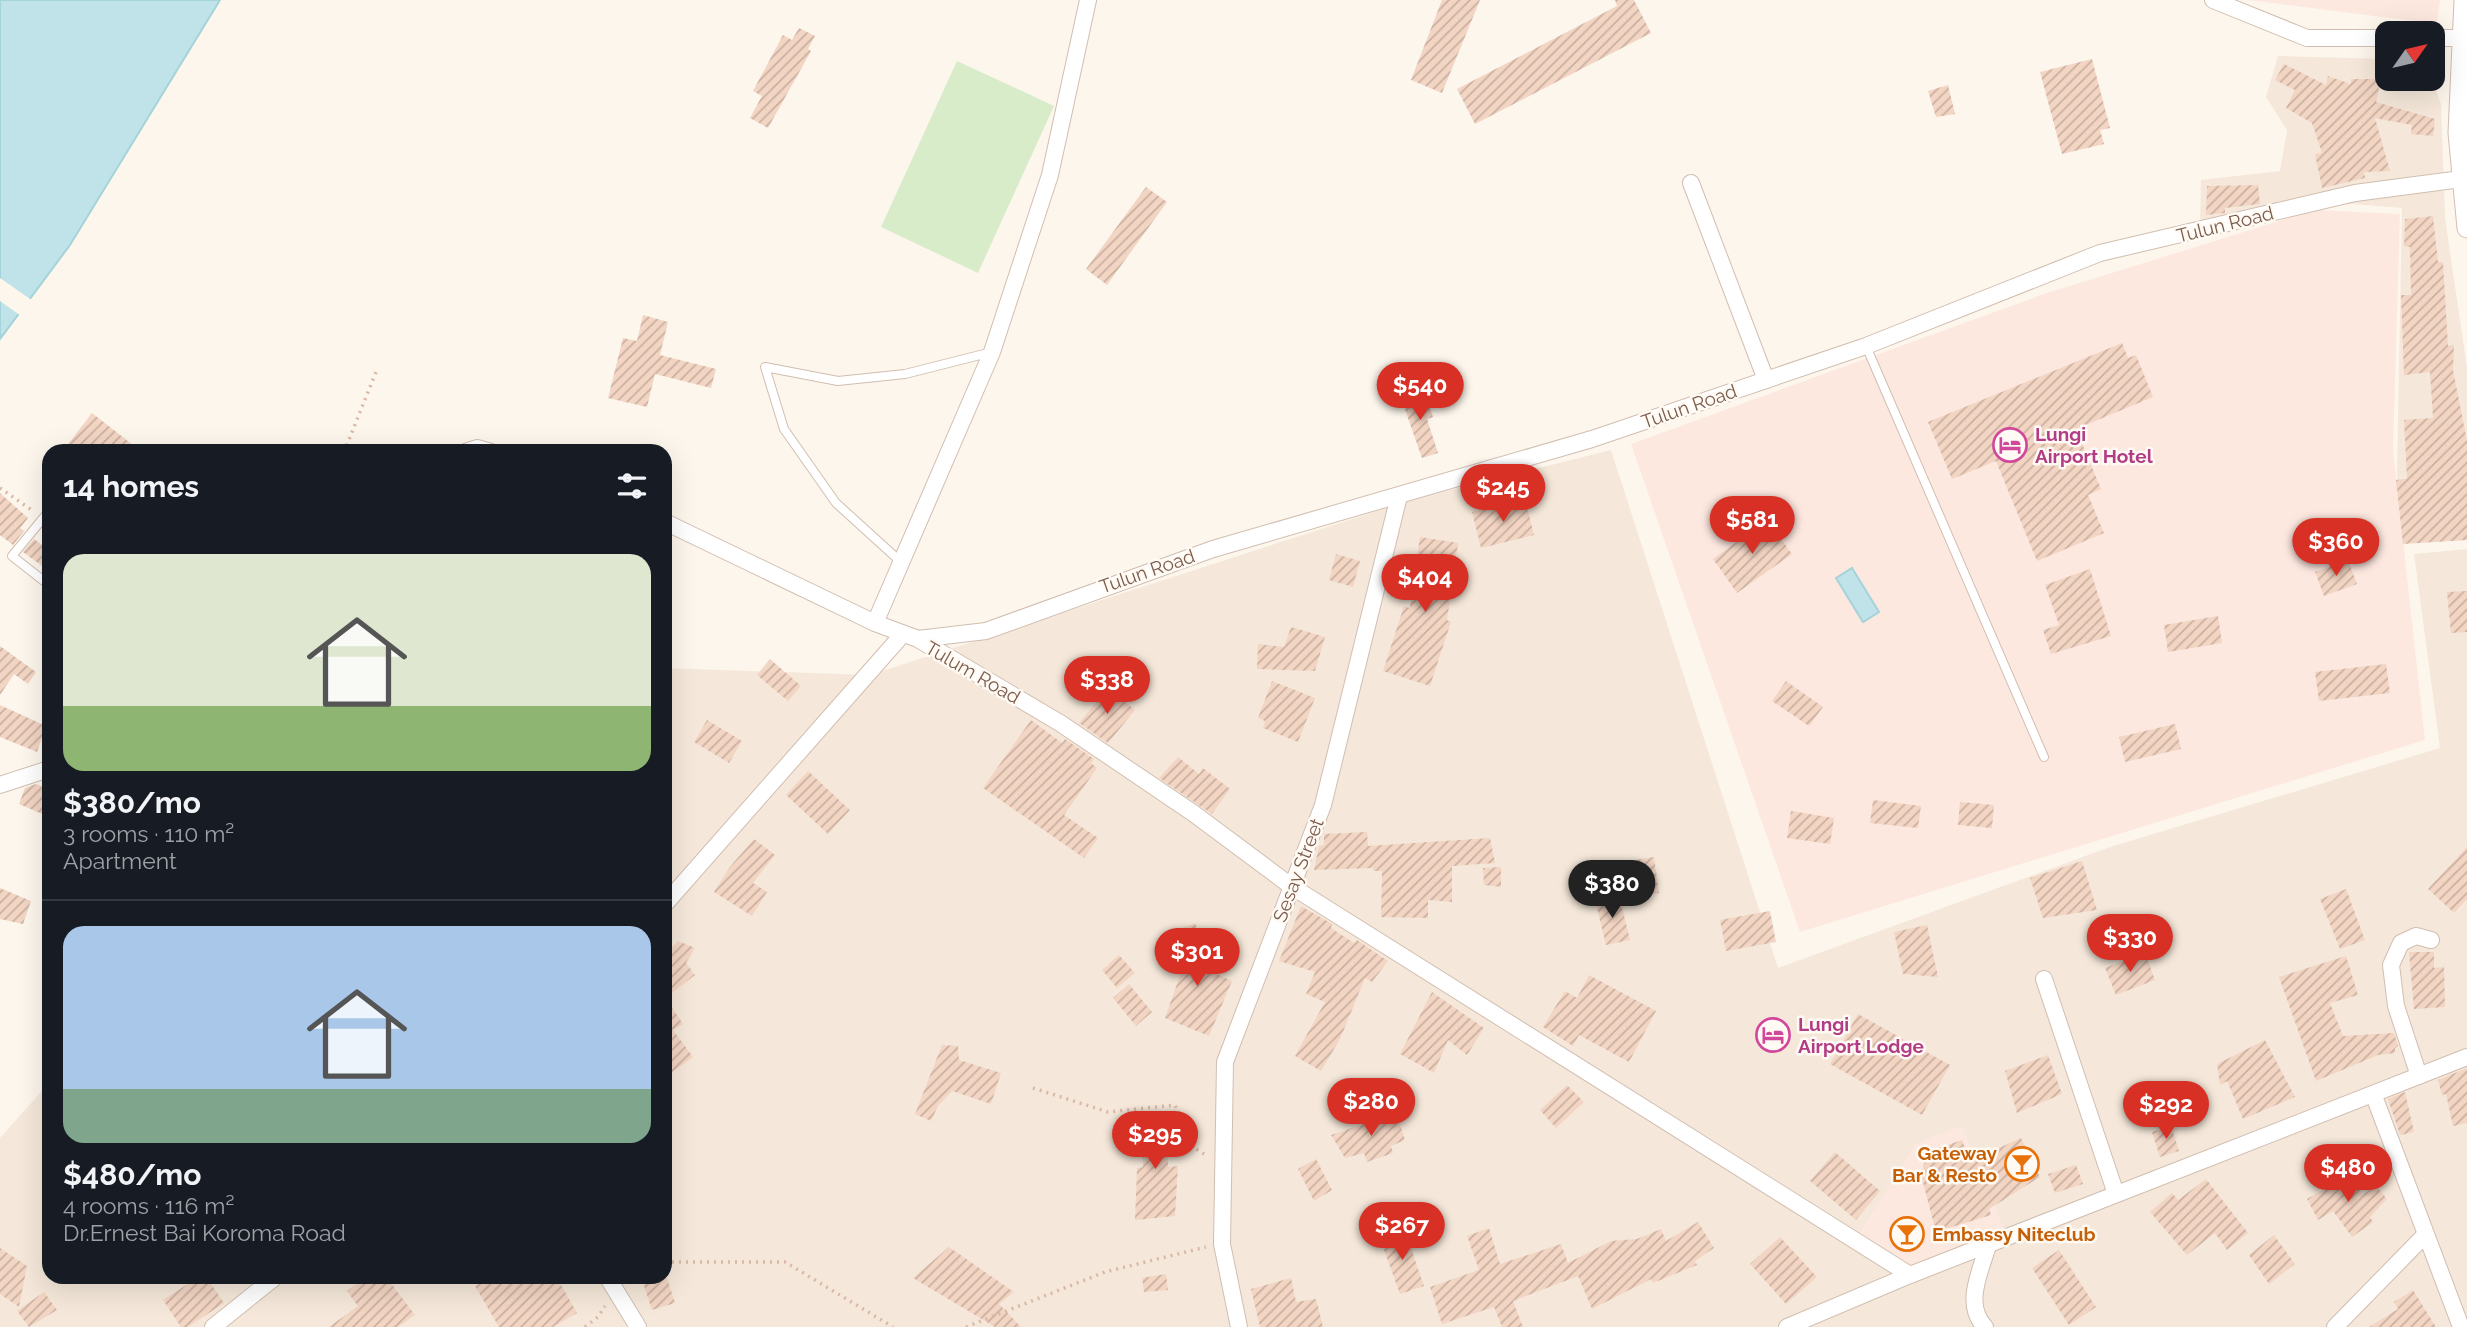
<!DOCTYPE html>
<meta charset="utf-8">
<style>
body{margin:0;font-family:Raleway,sans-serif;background:#20242c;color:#f1f3f6;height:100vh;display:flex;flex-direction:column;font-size:26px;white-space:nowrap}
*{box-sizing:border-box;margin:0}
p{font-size:23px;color:#9ea1a6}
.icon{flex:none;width:38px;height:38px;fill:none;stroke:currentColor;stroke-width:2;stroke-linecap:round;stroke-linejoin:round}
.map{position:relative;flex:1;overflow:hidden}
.details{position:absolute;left:42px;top:444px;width:630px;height:840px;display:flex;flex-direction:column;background:#171b24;border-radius:21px;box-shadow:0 7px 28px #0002}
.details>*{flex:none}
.needle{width:46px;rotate:56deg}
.fabs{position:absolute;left:2375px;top:21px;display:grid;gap:14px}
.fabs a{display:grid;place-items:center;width:70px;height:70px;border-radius:14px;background:#171b24;box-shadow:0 7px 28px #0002;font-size:35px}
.price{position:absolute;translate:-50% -60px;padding:0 16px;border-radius:24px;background:#d93025;color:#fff;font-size:23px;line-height:46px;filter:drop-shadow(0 2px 4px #0008)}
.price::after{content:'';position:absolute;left:50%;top:42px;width:21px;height:16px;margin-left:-10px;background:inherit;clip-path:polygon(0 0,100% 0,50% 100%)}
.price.current{background:#222;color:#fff}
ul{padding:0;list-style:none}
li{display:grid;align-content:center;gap:14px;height:371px;padding:0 21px}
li+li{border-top:2px solid #363941}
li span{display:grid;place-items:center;height:217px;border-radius:21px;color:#555}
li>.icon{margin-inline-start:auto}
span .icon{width:126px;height:126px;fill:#fffc;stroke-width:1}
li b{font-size:30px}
h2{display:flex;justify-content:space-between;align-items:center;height:84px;padding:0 21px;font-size:30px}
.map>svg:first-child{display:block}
.residential{fill:#f5e8da}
.commercial{fill:#fde8e0}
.garden{fill:#d8ecc9}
.water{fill:#bfe3e8;stroke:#a5d3da;stroke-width:2}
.pier{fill:#fdf6ec}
.building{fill:url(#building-hatch)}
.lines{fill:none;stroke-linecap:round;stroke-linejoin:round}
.service-casing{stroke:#d1beb0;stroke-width:10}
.minor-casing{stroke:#d1beb0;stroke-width:18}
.tertiary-casing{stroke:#d1beb0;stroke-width:21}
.path{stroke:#d9b8a5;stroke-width:3.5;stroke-dasharray:2 5;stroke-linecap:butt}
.service{stroke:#fff;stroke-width:8}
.minor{stroke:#fff;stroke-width:16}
.tertiary{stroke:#fff;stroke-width:19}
.labels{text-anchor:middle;stroke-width:5;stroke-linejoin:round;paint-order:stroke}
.street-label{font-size:19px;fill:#7a5c4d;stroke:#fffaf3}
.hotel-label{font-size:19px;font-weight:bold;fill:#b23c85;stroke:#fffaf3;text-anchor:start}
.food-label{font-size:19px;font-weight:bold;fill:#c56008;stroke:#fffaf3;text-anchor:end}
</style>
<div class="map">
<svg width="2467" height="1327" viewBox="0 0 2467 1327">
<defs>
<pattern id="building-hatch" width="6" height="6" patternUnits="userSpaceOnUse" patternTransform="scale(1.75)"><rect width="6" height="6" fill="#f3d5c3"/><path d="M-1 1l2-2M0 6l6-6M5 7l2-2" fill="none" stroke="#cab0a1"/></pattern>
</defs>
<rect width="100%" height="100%" fill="#fdf6ec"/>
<g class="residential">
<path d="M2278,56L2387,59V79H2432L2441,104L2445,218L2467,368V468L2397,479L2402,208L2315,201L2200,226L2201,180L2280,171L2287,130L2266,97Z"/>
<path d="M1611,450L1778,968L2110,847L2440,748L2414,554L2467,549V1327H0V1138L49,1083V1278H665V668L870,675L1414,499Z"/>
</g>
<g class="commercial">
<path d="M2249,0H2440L2437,24Z"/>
<path d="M2315,210L2400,214L2393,449L2425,740L1800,932L1631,444L2044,294Z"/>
<path d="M1962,1126L2005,1232L1908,1266L1858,1235L1917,1143Z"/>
</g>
<path class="garden" d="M957,61L1054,106L978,273L881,227Z"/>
<g class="water">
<path d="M0,0H220L70,245L0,339Z"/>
<path d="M1852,568L1879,612L1863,622L1836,578Z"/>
</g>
<path class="pier" d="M0,278L33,301L21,316L0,301Z"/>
<g class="building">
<path d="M1442,0H1480L1442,93L1411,80Z"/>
<path d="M1615,0H1634L1651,33L1475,124L1457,89L1617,6Z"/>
<path d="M799,28L815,36L808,49L811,51L768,128L750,118L762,96L753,91L783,35L792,40Z"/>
<path d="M2092,59L2110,128L2100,130L2104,144L2062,154L2040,72Z"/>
<path d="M2284,64L2326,85L2328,76L2351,84V79H2381L2376,102L2435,119L2433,136L2411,134L2412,125L2375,118L2390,171L2364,172L2365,178L2322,188L2315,154L2322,153L2312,123L2286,108L2295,90L2275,80Z"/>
<path d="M1948,85L1955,114L1936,117L1928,91Z"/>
<path d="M2258,185L2260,204L2225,208V213L2206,215L2207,186Z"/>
<path d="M1146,187L1167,202L1107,285L1086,269Z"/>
<path d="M2433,216L2438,262H2443L2448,346L2454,345L2453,370L2467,441V540L2403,544L2396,480L2407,478L2404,420L2433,418L2430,372L2404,375L2401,295H2411L2410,247L2404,246L2405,219Z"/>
<path d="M643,315L668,322L660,355L716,369L711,388L655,374L647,407L608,398L623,338L637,341Z"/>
<path d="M2122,343L2128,358L2136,355L2153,397L2076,429L2101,489L2088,495L2104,533L2037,561L1996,461L1952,479L1928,422Z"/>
<path d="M1424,390L1433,417L1427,419L1438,453L1422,458L1401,398Z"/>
<path d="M92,413L142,452H62Z"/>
<path d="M0,493L28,518L20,528L24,531L13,545L0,535Z"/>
<path d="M1525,499L1534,535L1481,548L1472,512Z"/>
<path d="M1767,520L1792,554L1737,593L1713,559Z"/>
<path d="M1420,537L1458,543L1447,620L1451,622L1430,686L1383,671L1404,606L1410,608Z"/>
<path d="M34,539L49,550V571L23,552Z"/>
<path d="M1336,554L1360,561L1353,587L1329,580Z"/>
<path d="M2348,560L2357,584L2324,596L2315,572Z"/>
<path d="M2090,569L2111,636L2051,654L2043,630L2059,625L2045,585Z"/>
<path d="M2467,591V632L2451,633L2447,592Z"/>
<path d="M2218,616L2222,643L2168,652L2164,625Z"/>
<path d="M1291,627L1325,637L1315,671L1257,669L1258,644L1284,647Z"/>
<path d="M0,646L36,672L28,684L14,674L0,695Z"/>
<path d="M770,659L801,686L788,701L757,675Z"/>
<path d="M2386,664L2390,693L2319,701L2315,672Z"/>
<path d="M1272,681L1315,698L1298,742L1263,728L1265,721L1258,718Z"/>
<path d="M1786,681L1823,707L1809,726L1772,701Z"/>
<path d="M1108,688L1135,710L1108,743L1079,723Z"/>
<path d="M0,705L46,726L37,752L0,737Z"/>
<path d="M707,720L742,741L729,763L694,742Z"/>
<path d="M1031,720L1062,743L1065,739L1094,759L1091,763L1097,768L1064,815L1098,838L1084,858L983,788Z"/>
<path d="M2175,724L2181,749L2125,762L2119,737Z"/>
<path d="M1178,757L1199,774L1203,768L1230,789L1212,814L1159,778Z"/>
<path d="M808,771L850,810L828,834L786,795Z"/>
<path d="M36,784L49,789V817L19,804L25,788Z"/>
<path d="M1873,800L1921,806L1918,828L1870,823Z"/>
<path d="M1960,802L1994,805L1992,828L1958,825Z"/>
<path d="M1791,811L1834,818L1830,844L1787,838Z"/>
<path d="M1367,832L1368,846L1490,838L1495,863L1452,866V902L1428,900V918L1381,917L1382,871H1373V868L1314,870L1319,846L1324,845V834Z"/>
<path d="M754,839L775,855L753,883L767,892L752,916L714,892L729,868Z"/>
<path d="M2467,847V899L2454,913L2428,889Z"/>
<path d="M1654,857L1659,893L1634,897L1628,861Z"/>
<path d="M2082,861L2097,910L2043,918L2030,878Z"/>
<path d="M1501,867V887L1484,885L1483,868Z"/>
<path d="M0,888L31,901L23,924L0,919Z"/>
<path d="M2346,889L2365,940L2340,949L2320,899Z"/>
<path d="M1619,895L1630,940L1606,945L1595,900Z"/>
<path d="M1301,906L1332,924L1331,928L1354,943L1357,940L1388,961L1372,982L1365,978L1340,1039L1321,1071L1295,1056L1325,1002L1306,994L1315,972L1279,961Z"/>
<path d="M1770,911L1776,942L1726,951L1720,920Z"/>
<path d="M1195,923L1211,965L1208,970L1232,981L1209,1036L1165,1018L1188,953L1178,930Z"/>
<path d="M1927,925L1938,977L1903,974L1894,932Z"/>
<path d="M678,941L695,948L686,963L695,975L672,993L665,985V954Z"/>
<path d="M2409,952H2434V968L2444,967L2445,1007L2414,1009Z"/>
<path d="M2145,953L2155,980L2116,995L2105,968Z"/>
<path d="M1119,955L1135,973L1117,988L1102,970Z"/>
<path d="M2346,956L2358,995L2330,1003L2343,1036L2394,1033L2398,1046L2395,1048V1053L2378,1055L2316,1081L2279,977Z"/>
<path d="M1589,975L1656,1011L1629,1062L1579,1035L1573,1046L1543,1027L1565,991L1577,998Z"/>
<path d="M1129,984L1152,1012L1136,1026L1113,998Z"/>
<path d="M1432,992L1484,1028L1467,1055L1448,1040L1434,1073L1400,1054Z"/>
<path d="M665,997L683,1024L673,1030L693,1057L671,1073L665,1065Z"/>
<path d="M1858,1014L1950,1065L1922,1115L1830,1064Z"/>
<path d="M2265,1040L2295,1097L2243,1119L2227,1081L2220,1085L2217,1064Z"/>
<path d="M942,1045L958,1046L959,1060L1001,1073L991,1104L952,1091L938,1106L931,1121L915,1114Z"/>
<path d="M2048,1055L2062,1094L2017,1113L2005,1071Z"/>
<path d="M2467,1068V1123L2453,1126L2446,1094L2442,1095L2438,1080Z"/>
<path d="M1567,1085L1584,1102L1556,1128L1540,1110Z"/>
<path d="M2405,1092L2414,1132L2400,1135L2388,1099Z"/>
<path d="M1166,1111L1168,1167L1178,1166L1175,1216L1135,1220L1137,1168L1143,1167L1141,1112Z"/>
<path d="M1396,1113L1405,1140L1391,1146L1393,1153L1367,1162L1364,1153L1345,1158L1331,1135Z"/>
<path d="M2171,1126L2179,1151L2160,1157L2152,1132Z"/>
<path d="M2021,1138L2040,1177L1989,1209L1991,1215L1936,1232L1921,1175L1927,1152L1962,1140L1970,1161Z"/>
<path d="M1835,1152L1880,1191L1856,1220L1810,1181Z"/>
<path d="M1316,1159L1332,1190L1314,1201L1298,1169Z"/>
<path d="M2076,1165L2083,1184L2055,1193L2048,1174Z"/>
<path d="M2351,1174L2362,1195L2376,1186L2387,1199L2370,1217L2373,1222L2352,1237L2333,1211L2318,1220L2307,1199Z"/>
<path d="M2206,1179L2248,1233L2227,1250L2215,1233L2187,1255L2150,1212L2172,1193L2178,1200Z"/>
<path d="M1698,1222L1714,1248L1695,1261L1697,1265L1653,1283L1651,1279L1592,1309L1578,1276L1513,1301L1523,1327H1502L1494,1307L1442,1324L1430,1287L1479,1270L1467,1236L1489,1228L1500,1264L1561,1244L1568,1263L1611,1241L1637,1239L1661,1229L1666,1241Z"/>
<path d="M1405,1231L1424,1286L1400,1294L1380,1239Z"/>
<path d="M2274,1235L2295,1264L2269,1284L2249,1255Z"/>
<path d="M1780,1237L1817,1277L1786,1304L1750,1264Z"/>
<path d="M949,1247L1014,1292L999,1304L1021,1327H995L913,1278Z"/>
<path d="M0,1248L27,1266L19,1307L0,1294Z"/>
<path d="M2059,1250L2096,1307L2069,1325L2032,1268Z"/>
<path d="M1166,1274L1168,1290L1144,1292L1142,1278Z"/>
<path d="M197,1278H207L224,1303L188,1327H181L163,1300Z"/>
<path d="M365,1278H387L415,1315L398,1327H329L358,1306L347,1291Z"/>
<path d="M489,1278H557L577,1313L553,1327H499L475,1286Z"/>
<path d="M650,1278H667L675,1303L652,1310L642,1280Z"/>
<path d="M1291,1278L1296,1302L1316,1299L1323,1327H1260L1251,1289Z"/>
<path d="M2413,1290L2436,1327H2369L2398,1309L2394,1302Z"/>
<path d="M44,1292L57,1310L29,1327L17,1311Z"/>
</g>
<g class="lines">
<g class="service-casing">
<g id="service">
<path d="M1866,346L2044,757"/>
<path d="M49,511L12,556L49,585"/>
<path d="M901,562L836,503L784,429L765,367L838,381L905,374L992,352"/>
</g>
</g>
<g class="minor-casing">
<g id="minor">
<path d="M2213,0L2307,38H2387"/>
<path d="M2432,38H2461"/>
<path d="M1691,183L1766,380"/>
<path d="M465,452L477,448L491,452"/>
<path d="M665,522L875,623L918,639L1060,723L1193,813L1291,886L1910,1275"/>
<path d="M875,623L992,352L1050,175L1088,0"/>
<path d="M918,639L986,631L1213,549L1592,439L1866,346L2100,253L2355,193L2461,179"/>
<path d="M0,785L49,769"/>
<path d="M665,904L903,634"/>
<path d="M2044,979L2116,1194"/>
<path d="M2419,1076L2396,1006L2391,965L2401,943L2416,936L2431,940"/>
<path d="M2374,1096L2461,1327"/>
<path d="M608,1278L638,1327"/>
<path d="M213,1327L274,1278"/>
<path d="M1239,1327L1222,1244L1225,1062L1323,805L1399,496"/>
<path d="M1787,1327L1910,1275L2467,1057"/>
<path d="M1985,1327C1963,1304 1981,1271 1988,1245"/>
<path d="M2335,1327L2425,1235"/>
</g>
</g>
<g class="tertiary-casing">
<path id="tertiary" d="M2464,0L2458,133L2467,228"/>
</g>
<g class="path">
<path d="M344,452L376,372"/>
<path d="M0,488L33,511"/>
<path d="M1033,1088L1108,1112L1175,1105L1193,1147L1207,1156"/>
<path d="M665,1262H785L893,1327"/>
<path d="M585,1327L598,1317L605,1306"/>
<path d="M966,1327L1105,1272L1206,1247"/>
</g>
<use href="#service" class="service"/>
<use href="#minor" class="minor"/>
<use href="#tertiary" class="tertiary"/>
</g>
<defs>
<g id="hotel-ring" transform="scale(1.75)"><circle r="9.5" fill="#fffaf3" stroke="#d1479c" stroke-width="1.5"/><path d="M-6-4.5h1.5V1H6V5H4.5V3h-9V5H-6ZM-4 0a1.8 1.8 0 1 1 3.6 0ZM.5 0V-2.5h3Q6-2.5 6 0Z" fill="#d1479c"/></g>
<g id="bar-ring" transform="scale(1.75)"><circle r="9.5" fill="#fffaf3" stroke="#e8710a" stroke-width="1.5"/><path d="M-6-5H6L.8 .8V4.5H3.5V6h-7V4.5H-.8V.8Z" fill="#e8710a"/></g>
</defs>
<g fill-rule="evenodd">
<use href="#hotel-ring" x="2010" y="445"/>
<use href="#hotel-ring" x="1773" y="1035"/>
<use href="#bar-ring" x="2022" y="1164"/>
<use href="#bar-ring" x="1907" y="1234"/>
</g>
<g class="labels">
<g class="street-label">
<text transform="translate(2225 224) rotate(-14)" y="7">Tulun Road</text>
<text transform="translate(1689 406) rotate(-19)" y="7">Tulun Road</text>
<text transform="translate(1147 571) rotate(-19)" y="7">Tulun Road</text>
<text transform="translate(973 672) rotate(30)" y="7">Tulum Road</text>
<text transform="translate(1298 870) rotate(-69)" y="7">Sesay Street</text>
</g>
<g class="hotel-label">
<text x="2035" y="441">Lungi<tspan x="2035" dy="22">Airport Hotel</tspan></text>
<text x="1798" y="1031">Lungi<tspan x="1798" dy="22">Airport Lodge</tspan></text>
</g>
<g class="food-label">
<text x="1997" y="1160">Gateway<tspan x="1997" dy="22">Bar &amp; Resto</tspan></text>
<text x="1932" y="1241" text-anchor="start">Embassy Niteclub</text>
</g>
</g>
</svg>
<div class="fabs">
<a><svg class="needle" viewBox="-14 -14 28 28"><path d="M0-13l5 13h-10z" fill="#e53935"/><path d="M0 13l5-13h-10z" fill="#9ea1a6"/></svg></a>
</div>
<b class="price" style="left:1420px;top:422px">$540</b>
<b class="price" style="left:1503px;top:524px">$245</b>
<b class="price" style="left:1752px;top:556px">$581</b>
<b class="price" style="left:2336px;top:578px">$360</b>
<b class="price" style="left:1425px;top:614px">$404</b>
<b class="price" style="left:1107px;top:716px">$338</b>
<b class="price current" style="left:1612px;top:920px">$380</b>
<b class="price" style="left:2130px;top:974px">$330</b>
<b class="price" style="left:1197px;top:988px">$301</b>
<b class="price" style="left:1371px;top:1138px">$280</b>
<b class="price" style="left:2166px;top:1141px">$292</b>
<b class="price" style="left:1155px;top:1171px">$295</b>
<b class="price" style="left:2348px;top:1204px">$480</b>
<b class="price" style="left:1402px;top:1262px">$267</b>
<section class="details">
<h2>14 homes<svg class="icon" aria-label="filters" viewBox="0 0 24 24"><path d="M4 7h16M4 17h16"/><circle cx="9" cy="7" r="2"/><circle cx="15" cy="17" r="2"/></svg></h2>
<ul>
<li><span style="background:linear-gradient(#dfe7d0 70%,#8fb573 0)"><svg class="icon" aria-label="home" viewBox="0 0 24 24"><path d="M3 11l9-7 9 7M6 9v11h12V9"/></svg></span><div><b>$380/mo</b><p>3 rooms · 110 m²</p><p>Apartment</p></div></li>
<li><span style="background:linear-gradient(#a9c7e8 75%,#7fa58c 0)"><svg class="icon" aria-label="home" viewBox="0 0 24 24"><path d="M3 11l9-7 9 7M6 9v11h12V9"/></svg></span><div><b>$480/mo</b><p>4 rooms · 116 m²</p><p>Dr.Ernest Bai Koroma Road</p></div></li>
</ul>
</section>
</div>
